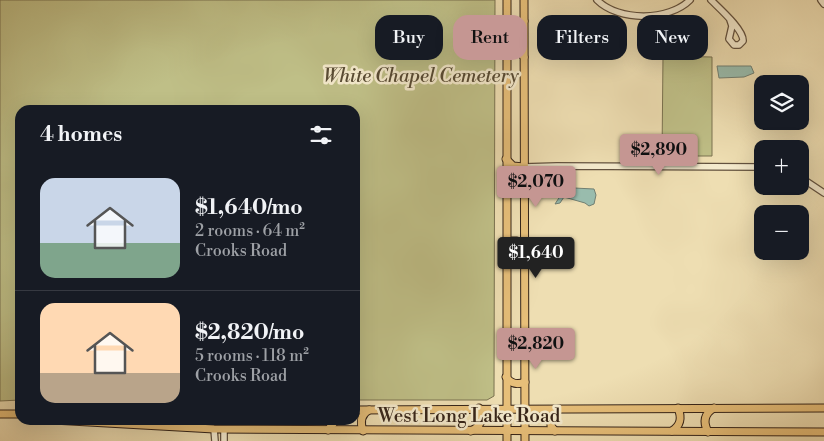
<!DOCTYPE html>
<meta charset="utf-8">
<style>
body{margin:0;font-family:"Libre Bodoni",serif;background:#242831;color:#f1f3f6;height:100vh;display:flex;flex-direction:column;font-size:19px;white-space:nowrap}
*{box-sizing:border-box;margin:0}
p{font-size:16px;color:#9ea1a6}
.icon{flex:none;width:28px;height:28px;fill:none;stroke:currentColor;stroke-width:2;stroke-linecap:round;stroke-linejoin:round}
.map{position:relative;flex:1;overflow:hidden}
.sheet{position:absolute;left:15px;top:105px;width:345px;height:320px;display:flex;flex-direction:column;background:#171b24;border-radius:15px;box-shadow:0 5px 20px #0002}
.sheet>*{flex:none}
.banner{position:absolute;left:375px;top:15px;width:374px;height:45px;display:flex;gap:10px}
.buttons{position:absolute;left:754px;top:75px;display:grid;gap:10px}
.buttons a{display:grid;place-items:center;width:55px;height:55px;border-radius:10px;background:#171b24;box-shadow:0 5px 20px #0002;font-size:25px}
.price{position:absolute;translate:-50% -42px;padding:0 11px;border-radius:5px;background:#c59692;color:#111;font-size:16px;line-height:32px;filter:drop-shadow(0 1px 2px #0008)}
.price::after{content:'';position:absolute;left:50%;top:30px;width:15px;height:11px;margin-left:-8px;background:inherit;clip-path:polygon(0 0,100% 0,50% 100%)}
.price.current{background:#222;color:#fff}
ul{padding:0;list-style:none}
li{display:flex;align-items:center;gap:15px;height:125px;padding:0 25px}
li+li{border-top:1px solid #363941}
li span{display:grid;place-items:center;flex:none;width:140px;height:100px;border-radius:15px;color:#555}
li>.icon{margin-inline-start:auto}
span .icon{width:60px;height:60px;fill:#fffc;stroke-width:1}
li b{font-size:21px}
h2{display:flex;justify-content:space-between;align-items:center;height:60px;padding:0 25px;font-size:21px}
.tag{padding:0 18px;border-radius:15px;background:#171b24;box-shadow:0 5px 20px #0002;font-size:18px;line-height:45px}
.tag.current{background:#c59692;color:#111}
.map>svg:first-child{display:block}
.green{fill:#bfbf87;stroke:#7a7250}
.water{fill:#99bcad;stroke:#717f72}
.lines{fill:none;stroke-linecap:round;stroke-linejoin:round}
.minor-casing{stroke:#63523f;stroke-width:8}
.major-casing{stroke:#352419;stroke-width:9}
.minor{stroke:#f4eacd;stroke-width:5.5}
.major{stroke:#e7bf79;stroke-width:7}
.labels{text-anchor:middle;stroke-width:5;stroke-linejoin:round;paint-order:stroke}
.park-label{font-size:19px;font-style:italic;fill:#584b34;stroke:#f4eacd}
.street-label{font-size:19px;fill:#352419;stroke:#f4eacd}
</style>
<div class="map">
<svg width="824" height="441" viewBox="0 0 824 441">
<rect width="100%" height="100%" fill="#eedeb2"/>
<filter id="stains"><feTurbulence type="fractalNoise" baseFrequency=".004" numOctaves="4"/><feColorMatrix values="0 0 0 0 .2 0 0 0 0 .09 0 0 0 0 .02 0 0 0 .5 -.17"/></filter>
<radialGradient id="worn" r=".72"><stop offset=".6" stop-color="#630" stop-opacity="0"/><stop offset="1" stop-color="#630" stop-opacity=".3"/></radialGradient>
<g class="green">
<path d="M0,0H495L494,396L487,400H355V110H20V400L0,401Z"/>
<path d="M663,56L712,57V156H662Z"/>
</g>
<g class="water">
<path d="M717,66H751L754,73L744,77L719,78Z"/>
<path d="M574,188L594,189L596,195L594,204L589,206L585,203L564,197L560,203L555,204L564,190Z"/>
</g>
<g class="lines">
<g class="minor-casing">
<g id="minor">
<path d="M597,0C619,22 669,21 690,0"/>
<path d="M711,0C720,9 744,30 743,41L739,45H734L729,39L732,26L730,20"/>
<path d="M821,0L824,4"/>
<path d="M524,167L557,166L762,167"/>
<path d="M800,177L824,193"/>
<path d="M214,429L215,441"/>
<path d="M224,441V430"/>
</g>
</g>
<g class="major-casing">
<g id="major">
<path d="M524,0L525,441"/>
<path d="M507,19L515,24L524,21"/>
<path d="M507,51C515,47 519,50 524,57"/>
<path d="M506,159L513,166L524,167"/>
<path d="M506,244L512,241H517L524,250"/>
<path d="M506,377C511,384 518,385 525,382"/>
<path d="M355,410L824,408"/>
<path d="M0,414H20"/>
<path d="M53,420L214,429L824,432"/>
<path d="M189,427L199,420"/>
<path d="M328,430L336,420"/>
<path d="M363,431C360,422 361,414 369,410"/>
<path d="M471,431C482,426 483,418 479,408"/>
<path d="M555,431L551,426V419L559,409"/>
<path d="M672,431C681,425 682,418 678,408"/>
<path d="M708,432C703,422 704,414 714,408"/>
<path d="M507,441V0"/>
</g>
</g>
<use href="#minor" class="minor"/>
<use href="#major" class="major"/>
</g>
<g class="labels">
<g class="park-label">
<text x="421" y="82">White Chapel Cemetery</text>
</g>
<g class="street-label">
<text x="469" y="422">West Long Lake Road</text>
</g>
</g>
<rect width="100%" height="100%" filter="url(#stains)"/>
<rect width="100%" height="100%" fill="url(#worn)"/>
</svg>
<div class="buttons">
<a><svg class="icon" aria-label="layers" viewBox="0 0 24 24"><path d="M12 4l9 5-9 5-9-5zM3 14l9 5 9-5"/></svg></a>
<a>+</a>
<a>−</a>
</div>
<b class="price" style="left:659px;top:176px">$2,890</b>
<b class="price" style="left:536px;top:208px">$2,070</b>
<b class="price current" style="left:536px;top:279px">$1,640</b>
<b class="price" style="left:536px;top:370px">$2,820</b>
<div class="banner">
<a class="tag">Buy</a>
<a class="tag current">Rent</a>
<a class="tag">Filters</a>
<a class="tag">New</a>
</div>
<section class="sheet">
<h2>4 homes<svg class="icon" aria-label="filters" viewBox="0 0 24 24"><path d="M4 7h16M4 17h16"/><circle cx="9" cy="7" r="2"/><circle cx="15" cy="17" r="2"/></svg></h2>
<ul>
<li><span style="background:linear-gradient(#c9d6e8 65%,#7fa58c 0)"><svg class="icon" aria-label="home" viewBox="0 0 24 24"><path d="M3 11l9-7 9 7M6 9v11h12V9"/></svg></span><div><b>$1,640/mo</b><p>2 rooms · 64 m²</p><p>Crooks Road</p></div></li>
<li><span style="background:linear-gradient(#ffd9b3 70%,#b9a48a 0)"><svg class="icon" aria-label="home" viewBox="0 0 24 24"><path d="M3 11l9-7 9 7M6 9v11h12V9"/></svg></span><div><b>$2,820/mo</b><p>5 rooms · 118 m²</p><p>Crooks Road</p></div></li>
</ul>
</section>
</div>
